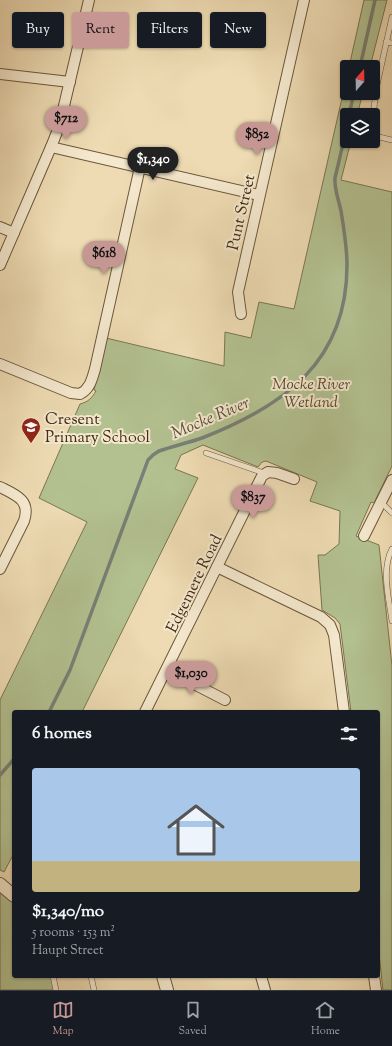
<!DOCTYPE html>
<meta charset="utf-8">
<style>
body{margin:0;font-family:"Sorts Mill Goudy",serif;background:#20242c;color:#f1f3f6;height:100vh;display:flex;flex-direction:column;font-size:15px;white-space:nowrap}
*{box-sizing:border-box;margin:0}
p{font-size:13px;color:#9ea1a6}
.icon{flex:none;width:22px;height:22px;fill:none;stroke:currentColor;stroke-width:2;stroke-linecap:round;stroke-linejoin:round}
.map{position:relative;flex:1;overflow:hidden}
.panel{position:absolute;left:12px;top:710px;width:368px;height:268px;display:flex;flex-direction:column;background:#171b24;border-radius:4px;box-shadow:0 1px 3px #0004}
.panel>*{flex:none}
.top-card{position:absolute;left:12px;top:12px;width:368px;height:36px;display:flex;gap:8px}
.needle{width:26px;rotate:20deg}
.buttons{position:absolute;left:340px;top:60px;display:grid;gap:8px}
.buttons a{display:grid;place-items:center;width:40px;height:40px;border-radius:4px;background:#171b24;box-shadow:0 1px 3px #0004;font-size:20px}
.price{position:absolute;translate:-50% -34px;padding:0 9px;border-radius:14px;background:#c59692;color:#111;font-size:13px;line-height:26px;filter:drop-shadow(0 1px 2px #0008)}
.price::after{content:'';position:absolute;left:50%;top:24px;width:12px;height:9px;margin-left:-6px;background:inherit;clip-path:polygon(0 0,100% 0,50% 100%)}
.price.selected{background:#222;color:#fff}
ul{padding:0;list-style:none}
li{display:grid;align-content:center;gap:8px;height:212px;padding:0 20px}
li+li{border-top:1px solid #363941}
li span{display:grid;place-items:center;height:124px;border-radius:4px;color:#555}
li>.icon{margin-inline-start:auto}
span .icon{width:72px;height:72px;fill:#fffc;stroke-width:1}
li b{font-size:17px}
h2{display:flex;justify-content:space-between;align-items:center;height:48px;padding:0 20px;font-size:17px}
.chip{padding:0 14px;border-radius:4px;background:#171b24;box-shadow:0 1px 3px #0004;font-size:14px;line-height:36px}
.chip.selected{background:#c59692;color:#111}
.tabs{display:flex;justify-content:space-around;align-items:center;height:56px;border-top:1px solid #363941;background:#171b24;font-size:11px;color:#9ea1a6}
.tabs a{display:grid;justify-items:center;gap:2px}
.tabs .selected{color:#c59692}
.map>svg:first-child{display:block}
.green{fill:#b3c191;stroke:#7a7652}
.lines{fill:none;stroke-linecap:round;stroke-linejoin:round}
.stream{stroke:#798076;stroke-width:3.5}
.service-casing{stroke:#6c573a;stroke-width:6}
.minor-casing{stroke:#6c573a;stroke-width:12}
.tertiary-casing{stroke:#6c573a;stroke-width:14}
.service{stroke:#f4e8ce;stroke-width:5}
.minor{stroke:#f4e8ce;stroke-width:10}
.tertiary{stroke:#f4e8ce;stroke-width:12}
.labels{text-anchor:middle;stroke-width:4;stroke-linejoin:round;paint-order:stroke}
.street-label{font-size:16px;fill:#402b12;stroke:#f4e8ce}
.park-label{font-size:16px;font-style:italic;fill:#57492b;stroke:#f4e8ce}
.poi-label{font-size:16px;fill:#402b12;stroke:#f4e8ce;text-anchor:start}
.water-label{font-size:17px;font-style:italic;fill:#584e3c;stroke:#f4e8ce}
</style>
<div class="map">
<svg width="392" height="990" viewBox="0 0 392 990">
<rect width="100%" height="100%" fill="#eedbb3"/>
<filter id="stains"><feTurbulence type="fractalNoise" baseFrequency=".005" numOctaves="4"/><feColorMatrix values="0 0 0 0 .2 0 0 0 0 .09 0 0 0 0 .02 0 0 0 .5 -.17"/></filter>
<radialGradient id="worn" r=".72"><stop offset=".6" stop-color="#630" stop-opacity="0"/><stop offset="1" stop-color="#630" stop-opacity=".3"/></radialGradient>
<g class="green">
<path d="M364,0H387L370,67H349Z"/>
<path d="M347,76V93H363L357,115H347V141H351L341,180L392,192V466L374,503L371,502L356,536L379,545L392,666V990H383L378,945V712H351L340,624L335,618L322,610L318,555H325L339,544L340,511L310,501L317,482L266,461L262,462L258,467L203,445L181,455L175,469L198,478L82,712H14V857H12L4,872L0,870V700L87,522L39,498L80,404C88,402 92,398 96,391L94,390L106,338L224,366L225,332L251,338L259,302L294,309Z"/>
<path d="M0,885L14,896V976H53L56,990H0Z"/>
</g>
<g class="lines">
<g class="stream">
<path d="M360,67L375,0"/>
<path d="M349,115L354,93"/>
<path d="M49,712L70,670L148,460L153,455L159,451C173,446 188,443 202,438C284,406 347,362 347,265C347,247 344,229 341,211C339,201 334,189 335,178C336,173 338,166 339,161C342,149 344,137 347,125"/>
<path d="M0,775L14,759"/>
</g>
<g class="service-casing">
<g id="service">
<path d="M386,42L392,43"/>
<path d="M373,115L377,85L392,17"/>
<path d="M373,134L375,136L392,140"/>
<path d="M206,453L264,473"/>
<path d="M381,502L392,513"/>
<path d="M392,549C381,570 389,599 392,621"/>
<path d="M53,976L56,990"/>
<path d="M91,976L94,990"/>
</g>
</g>
<g class="minor-casing">
<g id="minor">
<path d="M0,74L70,82"/>
<path d="M51,147L259,195"/>
<path d="M0,227L14,233"/>
<path d="M0,265L51,147L59,127L89,0"/>
<path d="M241,314L238,292L304,0"/>
<path d="M0,364L71,393L80,394C90,389 92,379 95,369L140,167"/>
<path d="M0,487C16,495 31,500 24,521L0,569"/>
<path d="M364,536L392,480"/>
<path d="M217,567L321,617L330,625L334,635L344,712"/>
<path d="M167,670L225,700"/>
<path d="M145,712L262,476L268,472L277,473L294,479"/>
<path d="M261,976L265,990"/>
<path d="M374,976L376,990"/>
</g>
</g>
<g class="tertiary-casing">
<g id="tertiary">
<path d="M0,884L14,896"/>
<path d="M163,976L167,990"/>
</g>
</g>
<use href="#service" class="service"/>
<use href="#minor" class="minor"/>
<use href="#tertiary" class="tertiary"/>
</g>
<defs>
<g id="school-pin" transform="scale(1)"><path d="M0 17L-7.5 6A9.5 9.5 0 1 1 7.5 6Z" fill="#8f2418" stroke="#f4e8ce"/><path d="M0-5L7-2L0 1L-7-2ZM-4 1L0 2.5L4 1V4Q0 6-4 4Z" fill="#fff"/></g>
</defs>
<g fill-rule="evenodd">
<use href="#school-pin" x="31" y="427"/>
</g>
<g class="labels">
<g class="street-label">
<text transform="translate(240 212) rotate(-77)" y="6">Punt Street</text>
<text transform="translate(193 583) rotate(-64)" y="6">Edgemere Road</text>
</g>
<g class="park-label">
<text x="311" y="389">Mocke River<tspan x="311" dy="18">Wetland</tspan></text>
</g>
<g class="poi-label">
<text x="45" y="424">Cresent<tspan x="45" dy="18">Primary School</tspan></text>
</g>
<g class="water-label">
<text transform="translate(210 417) rotate(-23)" y="6">Mocke River</text>
</g>
</g>
<rect width="100%" height="100%" filter="url(#stains)"/>
<rect width="100%" height="100%" fill="url(#worn)"/>
</svg>
<div class="buttons">
<a><svg class="needle" viewBox="-14 -14 28 28"><path d="M0-13l5 13h-10z" fill="#e53935"/><path d="M0 13l5-13h-10z" fill="#9ea1a6"/></svg></a>
<a><svg class="icon" aria-label="layers" viewBox="0 0 24 24"><path d="M12 4l9 5-9 5-9-5zM3 14l9 5 9-5"/></svg></a>
</div>
<b class="price" style="left:66px;top:140px">$712</b>
<b class="price" style="left:257px;top:156px">$852</b>
<b class="price selected" style="left:153px;top:181px">$1,340</b>
<b class="price" style="left:104px;top:275px">$618</b>
<b class="price" style="left:253px;top:519px">$837</b>
<b class="price" style="left:191px;top:695px">$1,030</b>
<div class="top-card">
<a class="chip">Buy</a>
<a class="chip selected">Rent</a>
<a class="chip">Filters</a>
<a class="chip">New</a>
</div>
<section class="panel">
<h2>6 homes<svg class="icon" aria-label="filters" viewBox="0 0 24 24"><path d="M4 7h16M4 17h16"/><circle cx="9" cy="7" r="2"/><circle cx="15" cy="17" r="2"/></svg></h2>
<ul>
<li><span style="background:linear-gradient(#a9c7e8 75%,#c2b280 0)"><svg class="icon" aria-label="home" viewBox="0 0 24 24"><path d="M3 11l9-7 9 7M6 9v11h12V9"/></svg></span><div><b>$1,340/mo</b><p>5 rooms · 153 m²</p><p>Haupt Street</p></div></li>
</ul>
</section>
</div>
<nav class="tabs">
<a class="selected"><svg class="icon" aria-label="map" viewBox="0 0 24 24"><path d="M3 6l6-2 6 2 6-2v14l-6 2-6-2-6 2zM9 4v14M15 6v14"/></svg>Map</a>
<a><svg class="icon" aria-label="saved" viewBox="0 0 24 24"><path d="M7 4h10v16l-5-4-5 4z"/></svg>Saved</a>
<a><svg class="icon" aria-label="home" viewBox="0 0 24 24"><path d="M3 11l9-7 9 7M6 9v11h12V9"/></svg>Home</a>
</nav>
